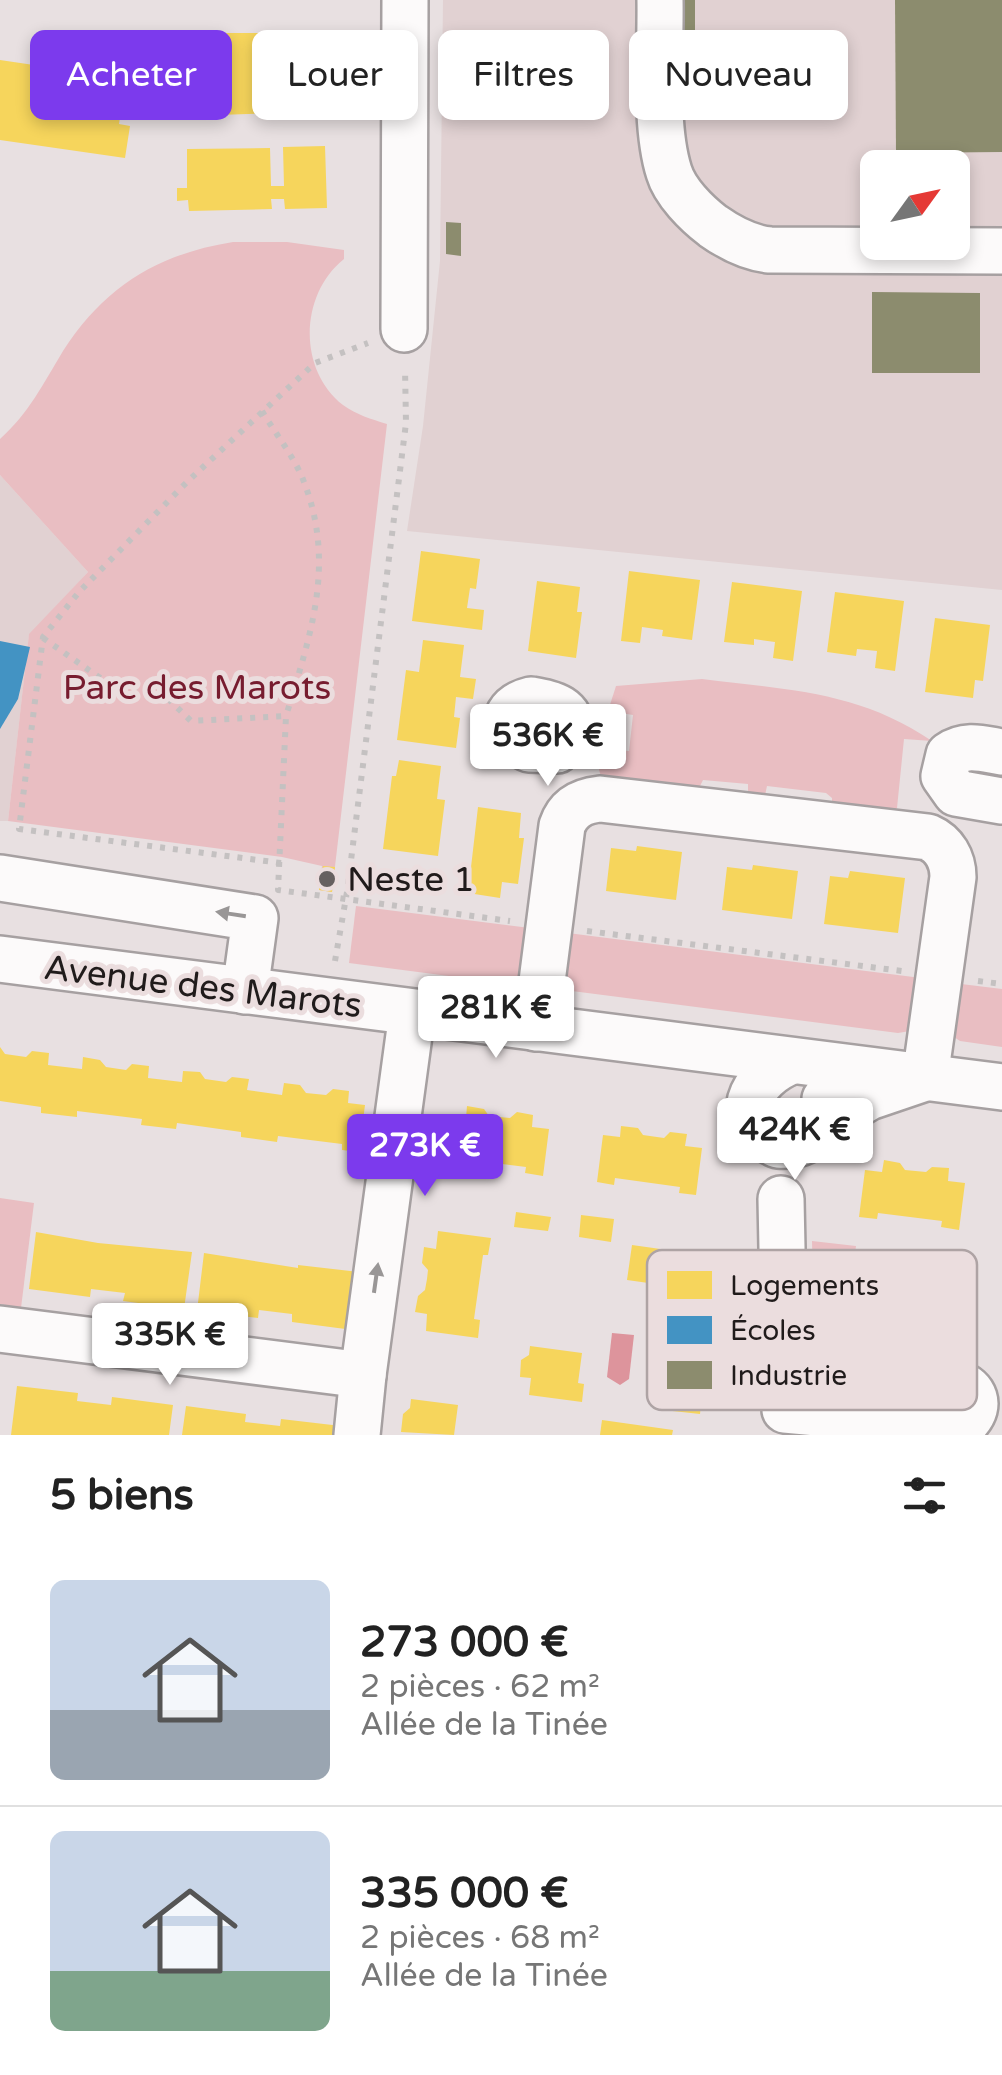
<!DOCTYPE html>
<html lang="fr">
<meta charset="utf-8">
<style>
body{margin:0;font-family:"Varela Round",sans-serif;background:#f2f2f2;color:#222;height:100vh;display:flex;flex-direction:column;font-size:38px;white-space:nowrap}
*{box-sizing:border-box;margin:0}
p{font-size:32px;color:#767676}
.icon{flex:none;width:55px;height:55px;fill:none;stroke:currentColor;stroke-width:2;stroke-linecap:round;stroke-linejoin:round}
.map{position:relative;height:1435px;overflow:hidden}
.sheet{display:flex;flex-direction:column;background:#fff;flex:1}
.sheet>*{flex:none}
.guide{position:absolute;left:30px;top:30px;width:942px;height:90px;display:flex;gap:20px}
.needle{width:65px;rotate:57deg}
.tools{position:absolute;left:860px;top:150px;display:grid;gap:20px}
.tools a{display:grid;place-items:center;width:110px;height:110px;border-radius:15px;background:#fff;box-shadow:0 5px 15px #0003;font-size:50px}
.price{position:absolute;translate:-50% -85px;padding:0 22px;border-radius:10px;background:#fff;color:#222;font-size:32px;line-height:65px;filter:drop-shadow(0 2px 5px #0008)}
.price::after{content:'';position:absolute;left:50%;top:60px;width:30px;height:22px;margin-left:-15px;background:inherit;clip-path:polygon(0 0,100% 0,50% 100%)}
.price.selected{background:#7c3aed;color:#fff}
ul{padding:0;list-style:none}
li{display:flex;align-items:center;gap:30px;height:250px;padding:0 50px}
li+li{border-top:2px solid #e0e0e0}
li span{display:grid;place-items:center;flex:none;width:280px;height:200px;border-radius:15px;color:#555}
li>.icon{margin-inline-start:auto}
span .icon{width:120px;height:120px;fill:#fffc;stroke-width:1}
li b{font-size:42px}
h2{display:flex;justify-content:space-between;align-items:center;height:120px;padding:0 50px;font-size:42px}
.tag{padding:0 35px;border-radius:15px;background:#fff;box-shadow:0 5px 15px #0003;font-size:35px;line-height:90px}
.tag.selected{background:#7c3aed;color:#fff}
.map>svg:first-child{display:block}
.built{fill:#e1d1d2;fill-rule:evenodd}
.green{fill:#e9bec2}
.water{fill:#dd949c}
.homes{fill:#f6d55c}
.schools{fill:#4393c3}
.industry{fill:#8c8c6e}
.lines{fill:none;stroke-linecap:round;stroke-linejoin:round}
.minor-casing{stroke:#a6a0a1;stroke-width:50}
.path{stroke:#c4c1c1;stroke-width:6;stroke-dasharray:5 8;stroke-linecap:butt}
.minor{stroke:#fcfafa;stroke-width:45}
.oneway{fill:#999696}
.poi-dot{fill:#666060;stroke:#ebddde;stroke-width:4}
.labels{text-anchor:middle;stroke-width:10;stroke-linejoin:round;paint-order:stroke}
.park-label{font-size:35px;fill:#771c2f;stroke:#ebddde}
.poi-label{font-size:35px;fill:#201b1b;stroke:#ebddde;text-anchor:start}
.street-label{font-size:35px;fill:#201b1b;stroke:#ebddde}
.key{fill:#ebddde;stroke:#aea3a4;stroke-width:2.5}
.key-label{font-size:28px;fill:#201b1b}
</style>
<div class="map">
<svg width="1002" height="1435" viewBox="0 0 1002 1435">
<rect width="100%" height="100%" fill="#e8e0e1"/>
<g class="built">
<path d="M443,0H1002V590L407,531L423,426L440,261ZM878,168H952V242H878Z"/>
<path d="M0,475L88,572L29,635L8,821H0Z"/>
</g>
<g class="green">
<path d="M233,242H287L344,250V259C300,294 297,369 343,405C357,415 371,419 387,424L332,892L319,890L322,866L282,857L8,821L29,634L88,572L0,475V439C29,413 43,384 63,351C105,286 158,254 233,242Z"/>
<path d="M702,679C788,690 858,691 932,741L904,739L897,808L891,813L832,807V798L826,793L767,786L764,800L748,798V784L703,780L697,792L602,779L599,770L603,749L629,751L633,715L608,711L616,686Z"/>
<path d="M356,906L538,929L525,978L510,984L349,963Z"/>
<path d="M560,932L929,979L910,1031L898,1033L572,991L562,984Z"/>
<path d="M953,983L1002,989V1047L960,1041L951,1035Z"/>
<path d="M0,1198L34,1203L21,1308L0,1304Z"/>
<path d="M812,1241L856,1246L844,1338L814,1333Z"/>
</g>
<path class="water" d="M612,1333L634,1335L629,1379L620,1385L607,1377Z"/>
<g class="homes">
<path d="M216,33H277L279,113L217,115Z"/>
<path d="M0,60L115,77L113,88L124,89L119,124L130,126L125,158L0,140Z"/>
<path d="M325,146L327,208L285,209L284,199H271L272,209L189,211L188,200L177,201V188H187V149L270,148L271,186H284L283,147Z"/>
<path d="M421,551L480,559L476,589L470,588L467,608L484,610L482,630L412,621Z"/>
<path d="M629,571L700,580L692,640L662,636L663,630L642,627L640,643L621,641Z"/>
<path d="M537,581L580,587L577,612H582L576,658L528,651Z"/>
<path d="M732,582L802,591L793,661L773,658L775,642L754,639V645L724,642Z"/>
<path d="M835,592L904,601L895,671L875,668L877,651L857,649L856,656L827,652Z"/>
<path d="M935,618L990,625L983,681L975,680L973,698L925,692Z"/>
<path d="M423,640L464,645L460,677L476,679L473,699L456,697L454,717L460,718L456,748L397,740L406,670L419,672Z"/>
<path d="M399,760L441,766L437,799L445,800L438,856L383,849L392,776H396Z"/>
<path d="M478,807L521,813L519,838H524L518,884L502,882L500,898L468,893Z"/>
<path d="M637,846L682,852L676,900L606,891L611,848L636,851Z"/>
<path d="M753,865L798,871L792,919L722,910L727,867L752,870Z"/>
<path d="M323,866L335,867L332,892L319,890Z"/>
<path d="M850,871L905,878L898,933L824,924L830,876L848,878Z"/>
<path d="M0,1047L5,1054L26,1057L32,1051L49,1053L48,1065L82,1069L83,1057L100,1060L106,1067L126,1070L132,1064L149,1066L148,1078L182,1082L183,1071L200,1072L205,1079L226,1082L232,1077L249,1079L247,1090L282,1095L284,1083L300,1085L306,1093L326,1095L333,1089L349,1091L348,1103L365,1105L359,1152L342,1150V1144L278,1136L277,1142L241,1137V1132L177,1123L176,1129L141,1125L142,1119L77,1111V1117L41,1113V1107L0,1101Z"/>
<path d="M467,1106L484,1109L489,1116L510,1118L517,1112L533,1115L532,1127L549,1129L543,1176L525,1173L526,1167L462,1159L461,1165L443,1163L449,1116L466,1118Z"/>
<path d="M621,1126L638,1128L643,1135L664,1138L670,1132L687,1134L685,1146L702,1148L696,1195L679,1193L680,1187L615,1178L614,1185L597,1182L603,1135L620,1137Z"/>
<path d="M884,1160L900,1163L905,1170L926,1172L932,1167L949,1168L948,1181L965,1183L959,1230L941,1227L942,1221L878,1213L877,1219L859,1217L865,1170L882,1172Z"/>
<path d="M516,1212L551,1217L548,1231L514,1227Z"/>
<path d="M581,1215L614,1219L611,1242L579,1237Z"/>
<path d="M438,1231L491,1238L488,1255H483L474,1319L480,1320L478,1338L426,1331L427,1314L415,1312L418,1296L425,1290L427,1279L428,1270L422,1263L424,1247L436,1249Z"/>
<path d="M36,1232L98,1243L192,1252L184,1309L123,1301L125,1293L91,1289L90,1297L29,1289Z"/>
<path d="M632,1245L696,1254L691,1289L627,1280Z"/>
<path d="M204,1253L298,1268V1265L359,1272L353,1330L292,1322V1314L259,1310L258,1318L197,1311Z"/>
<path d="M662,1334L708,1339L700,1414L654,1409Z"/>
<path d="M530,1346L582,1353L578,1383L584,1384L582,1402L529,1395L531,1378L520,1377L521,1360L529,1355Z"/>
<path d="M17,1386L78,1393L77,1401L111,1405L112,1397L173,1405L169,1435H11Z"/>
<path d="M411,1399L458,1405L454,1435L401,1432L403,1414L410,1408Z"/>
<path d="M186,1406L246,1414L245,1422L280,1426L281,1419L341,1426L340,1435H182Z"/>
<path d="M602,1420L673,1430L672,1435H600Z"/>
</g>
<path class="schools" d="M0,641L30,647L18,699L0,729Z"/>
<g class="industry">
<path d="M679,0H695V88H678Z"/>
<path d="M895,0H1002V152L896,153Z"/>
<path d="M446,222L461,223V256L446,254Z"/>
<path d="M872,292L980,293V373H872Z"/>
</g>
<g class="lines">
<g class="minor-casing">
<g id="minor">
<path d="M660,0C661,50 654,125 669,172C675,192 696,213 713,226C730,238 749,248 770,250L1002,251"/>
<path d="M404,329L405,0"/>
<path d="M531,700C553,704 572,707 571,733L557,750L529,749L510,739C501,719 510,705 531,700Z"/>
<path d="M1002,752C983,749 966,743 949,755L944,776L956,793L1002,801"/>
<path d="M0,878L255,918L245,991"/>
<path d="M0,959L1002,1087"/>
<path d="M536,1028L562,826C568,808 582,801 600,799L928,837C944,844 953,859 953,877L925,1078L869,1097L823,1124"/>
<path d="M792,1061C750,1077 728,1122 778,1145C808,1147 829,1130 825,1099"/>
<path d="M781,1199L785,1397"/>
<path d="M0,1329L363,1375L357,1435"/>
<path d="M784,1368L957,1383C975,1389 981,1405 968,1420L953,1426L785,1410"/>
<path d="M363,1375L412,1013"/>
</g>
</g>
<g class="path">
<path d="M262,411C275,433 292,454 302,477C337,562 311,633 286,716"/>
<path d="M43,638L106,682L160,691L191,721L286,716L278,890L510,921"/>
<path d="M281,863L19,829L43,637L79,592L187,482L315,363L368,343"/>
<path d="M587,931L902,971"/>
<path d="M335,961L347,892L406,423L405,368"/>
<path d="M978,981L1002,984"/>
</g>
<use href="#minor" class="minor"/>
</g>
<defs><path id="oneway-solid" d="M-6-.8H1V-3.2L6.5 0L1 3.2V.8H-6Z" transform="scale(2.5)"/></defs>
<g class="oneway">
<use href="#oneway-solid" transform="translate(231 914) rotate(-171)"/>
<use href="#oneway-solid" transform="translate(376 1278) rotate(-82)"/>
</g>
<circle class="poi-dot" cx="327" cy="879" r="10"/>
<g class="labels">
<g class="park-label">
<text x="197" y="699">Parc des Marots</text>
</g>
<g class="poi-label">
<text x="347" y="891">Neste 1</text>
</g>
<g class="street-label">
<text transform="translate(203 986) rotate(7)" y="12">Avenue des Marots</text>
</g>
</g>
<rect x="647" y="1250" width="330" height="160" rx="15" class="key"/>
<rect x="667" y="1271" width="45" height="28" fill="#f6d55c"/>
<rect x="667" y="1316" width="45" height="28" fill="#4393c3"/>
<rect x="667" y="1361" width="45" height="28" fill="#8c8c6e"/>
<g class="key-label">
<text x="730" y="1295">Logements</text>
<text x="730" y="1340">Écoles</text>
<text x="730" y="1385">Industrie</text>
</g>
</svg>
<div class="tools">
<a><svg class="needle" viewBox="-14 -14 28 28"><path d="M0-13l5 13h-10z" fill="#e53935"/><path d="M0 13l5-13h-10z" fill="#767676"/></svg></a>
</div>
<b class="price" style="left:548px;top:789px">536K €</b>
<b class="price" style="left:496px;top:1061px">281K €</b>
<b class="price" style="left:795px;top:1183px">424K €</b>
<b class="price selected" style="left:425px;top:1199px">273K €</b>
<b class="price" style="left:170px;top:1388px">335K €</b>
<div class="guide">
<a class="tag selected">Acheter</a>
<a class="tag">Louer</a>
<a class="tag">Filtres</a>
<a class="tag">Nouveau</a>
</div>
</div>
<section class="sheet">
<h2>5 biens<svg class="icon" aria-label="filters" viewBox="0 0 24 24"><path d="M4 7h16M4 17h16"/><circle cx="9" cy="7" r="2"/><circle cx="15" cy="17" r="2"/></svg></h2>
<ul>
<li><span style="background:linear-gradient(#c9d6e8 65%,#9aa5b1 0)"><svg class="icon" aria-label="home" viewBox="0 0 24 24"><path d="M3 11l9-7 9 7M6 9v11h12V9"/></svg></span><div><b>273 000 €</b><p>2 pièces · 62 m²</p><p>Allée de la Tinée</p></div></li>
<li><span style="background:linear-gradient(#c9d6e8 70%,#7fa58c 0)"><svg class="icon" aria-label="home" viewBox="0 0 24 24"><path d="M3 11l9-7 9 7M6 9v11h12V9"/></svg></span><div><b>335 000 €</b><p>2 pièces · 68 m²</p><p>Allée de la Tinée</p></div></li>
</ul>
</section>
